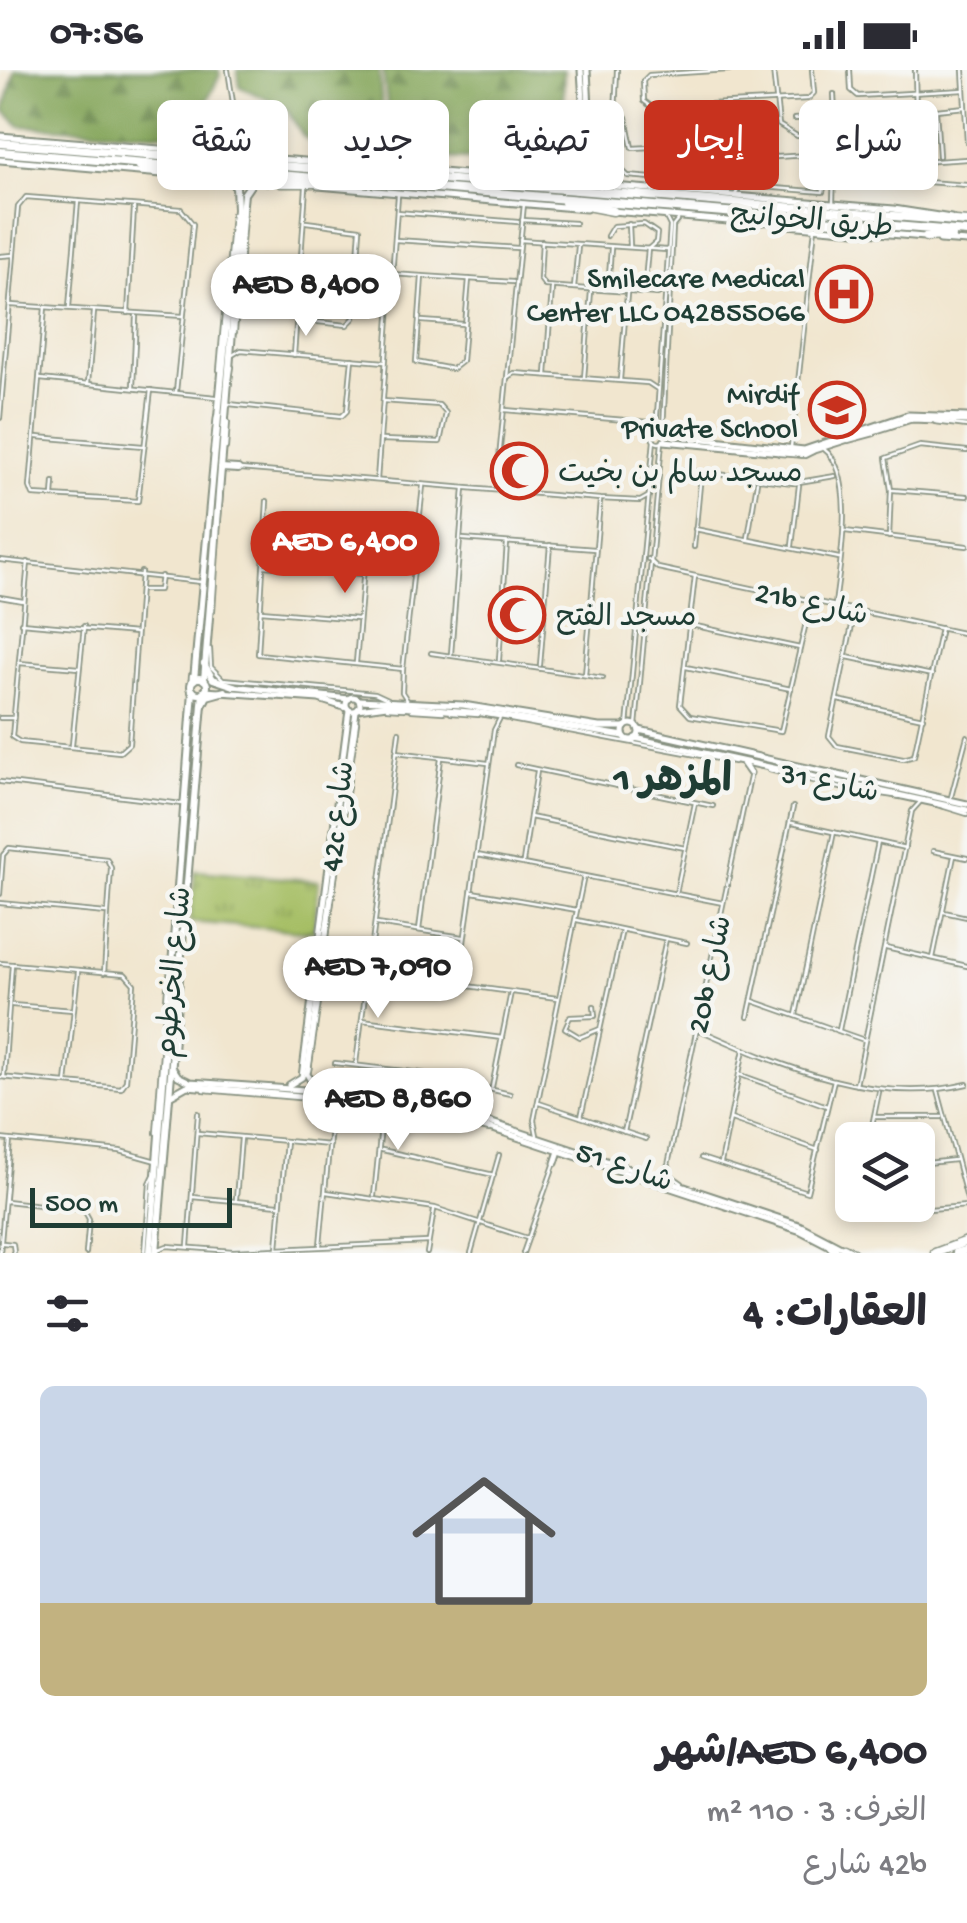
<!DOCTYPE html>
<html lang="ar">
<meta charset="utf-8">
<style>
body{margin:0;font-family:"Gochi Hand","Playpen Sans Arabic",sans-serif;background:#f7f7f7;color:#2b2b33;direction:rtl;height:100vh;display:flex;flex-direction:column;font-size:38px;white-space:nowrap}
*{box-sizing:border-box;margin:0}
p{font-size:32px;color:#7c7c81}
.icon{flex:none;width:55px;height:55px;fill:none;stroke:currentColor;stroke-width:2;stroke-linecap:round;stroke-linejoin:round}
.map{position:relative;height:1183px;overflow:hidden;direction:ltr}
.sheet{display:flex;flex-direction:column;background:#fff;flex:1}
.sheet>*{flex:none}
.banner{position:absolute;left:30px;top:30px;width:908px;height:90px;direction:rtl;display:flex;gap:20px}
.tools{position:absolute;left:835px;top:1052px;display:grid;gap:20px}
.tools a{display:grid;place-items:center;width:100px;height:100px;border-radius:15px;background:#fff;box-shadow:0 5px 15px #0003;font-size:50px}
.scale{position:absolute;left:30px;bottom:25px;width:202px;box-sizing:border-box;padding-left:10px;border:5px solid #1f3d34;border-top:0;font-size:28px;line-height:35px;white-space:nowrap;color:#1f3d34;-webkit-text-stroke:8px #f6f6f2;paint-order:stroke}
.price{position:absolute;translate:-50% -85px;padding:0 22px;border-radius:35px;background:#fff;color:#222;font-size:32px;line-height:65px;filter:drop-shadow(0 2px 5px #0008)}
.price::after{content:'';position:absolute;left:50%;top:60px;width:30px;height:22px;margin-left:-15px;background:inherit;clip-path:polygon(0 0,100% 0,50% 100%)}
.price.current{background:#c8321e;color:#fff}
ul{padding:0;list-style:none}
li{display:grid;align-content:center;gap:20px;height:530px;padding:0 40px}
li span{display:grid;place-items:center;height:310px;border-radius:15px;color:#555}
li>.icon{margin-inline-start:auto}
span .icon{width:180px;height:180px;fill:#fffc;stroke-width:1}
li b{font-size:42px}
h2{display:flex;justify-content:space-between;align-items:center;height:120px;padding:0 40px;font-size:42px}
.chip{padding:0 35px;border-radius:15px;background:#fff;box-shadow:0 5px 15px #0003;font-size:35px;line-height:90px}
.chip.current{background:#c8321e;color:#fff}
.status{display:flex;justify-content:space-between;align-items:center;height:70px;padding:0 50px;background:#fff;direction:ltr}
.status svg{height:28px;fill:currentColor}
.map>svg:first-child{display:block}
.forest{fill:url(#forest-firs);stroke:#527147;stroke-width:2.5}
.park{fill:url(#park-tufts);stroke:#627e4c;stroke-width:2.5}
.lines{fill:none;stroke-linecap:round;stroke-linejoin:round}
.minor-casing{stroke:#889282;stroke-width:6}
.tertiary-casing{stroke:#889282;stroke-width:9}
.secondary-casing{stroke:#889282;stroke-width:10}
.primary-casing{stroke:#889282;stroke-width:11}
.trunk-casing{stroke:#889282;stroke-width:11}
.minor{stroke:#fff;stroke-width:2.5}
.tertiary{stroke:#fff;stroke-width:5}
.secondary{stroke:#fff;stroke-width:6}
.primary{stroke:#fff;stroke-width:8}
.trunk{stroke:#fff;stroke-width:8}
.labels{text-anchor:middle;stroke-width:9;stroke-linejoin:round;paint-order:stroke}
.street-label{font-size:30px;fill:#1f3d34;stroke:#f6f6f2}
.poi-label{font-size:30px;fill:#1f3d34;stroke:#f6f6f2;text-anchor:end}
.district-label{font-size:40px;font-weight:bold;fill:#1f3d34;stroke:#f6f6f2}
</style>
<div class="status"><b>07:56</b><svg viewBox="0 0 49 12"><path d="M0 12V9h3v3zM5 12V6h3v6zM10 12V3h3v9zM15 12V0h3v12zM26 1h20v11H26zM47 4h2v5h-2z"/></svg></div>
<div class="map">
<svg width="967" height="1183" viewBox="0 0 967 1183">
<defs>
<pattern id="forest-firs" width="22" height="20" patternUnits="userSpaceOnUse" patternTransform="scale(2.5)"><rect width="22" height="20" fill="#84a55a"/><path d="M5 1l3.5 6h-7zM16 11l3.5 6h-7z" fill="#6b884b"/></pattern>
<pattern id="park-tufts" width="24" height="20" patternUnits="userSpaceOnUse" patternTransform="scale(2.5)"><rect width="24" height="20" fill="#a5be64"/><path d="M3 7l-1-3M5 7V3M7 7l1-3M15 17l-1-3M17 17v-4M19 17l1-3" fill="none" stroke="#869c53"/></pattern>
</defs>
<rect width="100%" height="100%" fill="#f6f6f2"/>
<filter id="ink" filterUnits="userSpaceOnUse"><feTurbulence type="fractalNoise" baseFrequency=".01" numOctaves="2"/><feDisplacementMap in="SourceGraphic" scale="20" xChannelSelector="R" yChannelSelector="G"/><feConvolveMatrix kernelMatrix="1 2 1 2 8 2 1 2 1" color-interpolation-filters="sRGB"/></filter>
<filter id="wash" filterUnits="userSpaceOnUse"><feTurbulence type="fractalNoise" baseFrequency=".0048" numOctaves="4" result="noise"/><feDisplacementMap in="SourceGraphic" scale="40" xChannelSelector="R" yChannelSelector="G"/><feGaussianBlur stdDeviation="2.25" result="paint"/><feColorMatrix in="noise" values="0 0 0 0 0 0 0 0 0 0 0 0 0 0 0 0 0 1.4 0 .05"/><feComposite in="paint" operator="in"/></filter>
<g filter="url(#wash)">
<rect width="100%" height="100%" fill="#f1e6cf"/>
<g class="forest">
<path d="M15,0H219L220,5L205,35L175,64L20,56L4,41Z"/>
<path d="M237,0H379L386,82L320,77L303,66L286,38L240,17Z"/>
<path d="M383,0H564L562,83L540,93L393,85Z"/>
</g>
<path class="park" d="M195,801L319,811L314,862L190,852Z"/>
</g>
<g filter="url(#ink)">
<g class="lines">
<g class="minor-casing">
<g id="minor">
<path d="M228,0L239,72L246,86"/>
<path d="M729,0L649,5L643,11L644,31L652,37L808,29L814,23L812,0"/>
<path d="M773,0L779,55L797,66L906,59L916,46L915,0"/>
<path d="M850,0L851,20L858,26L964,20"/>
<path d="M963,0L967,72"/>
<path d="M834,24L835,44"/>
<path d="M615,45L617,0"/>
<path d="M837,46L879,44"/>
<path d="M834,48L835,64"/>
<path d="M836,48L837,64"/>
<path d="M794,49L834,46"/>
<path d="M732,51L733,71"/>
<path d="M757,52L758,72"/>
<path d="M706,54L707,73"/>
<path d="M914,54L928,66"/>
<path d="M654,55L655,75"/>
<path d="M680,56L681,74"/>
<path d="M939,86L936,40L965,37"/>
<path d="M909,93L914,111L967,115"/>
<path d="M839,102L842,97L967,89"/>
<path d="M746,107L767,83"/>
<path d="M738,110L722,114L628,106L601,80L599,51L626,47L632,78L756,72L776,87L825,84L831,89L823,122L763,117L746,110"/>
<path d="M735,125L746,107H740L739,112"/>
<path d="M833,132L834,104L856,102L858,97"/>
<path d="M397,142L518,152"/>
<path d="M522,150L575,153"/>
<path d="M629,154L630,176"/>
<path d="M607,166L613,156L644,154L657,163L656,172L648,179L644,222"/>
<path d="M396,170L518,178"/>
<path d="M520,170L667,180"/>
<path d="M542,171L540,209L545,216L658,224L665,220"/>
<path d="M0,186L13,185"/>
<path d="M392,204L513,212"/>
<path d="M422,206L416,292L452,299L462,291L469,209"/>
<path d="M574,218L578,176"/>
<path d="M608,220L611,178"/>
<path d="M11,235L183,246"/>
<path d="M45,237L30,417L33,425L138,431L151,320"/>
<path d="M69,237L78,131"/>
<path d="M128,243L134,138"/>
<path d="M298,250L347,255L354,248L360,159L306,152"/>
<path d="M422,251L464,254"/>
<path d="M235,262L244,147"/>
<path d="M294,285L306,117"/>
<path d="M231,286L241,280L385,292"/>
<path d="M219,300L233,144"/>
<path d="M546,305L552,218"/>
<path d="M508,307L514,303L648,313L657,319"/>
<path d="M584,308L591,221"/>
<path d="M40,309L216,327"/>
<path d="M620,310L627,224"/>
<path d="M88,313L94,242"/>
<path d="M133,317L136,246"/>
<path d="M228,322L232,297"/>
<path d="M229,334L342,346L347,341L352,289"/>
<path d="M505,340L649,352"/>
<path d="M0,348L18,137L26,127L181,139L193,154L176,322"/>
<path d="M935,352L967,356"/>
<circle cx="659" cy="366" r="7"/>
<path d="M656,360L670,156L666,148"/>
<path d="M663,360L673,156L678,150"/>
<path d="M37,367L143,376"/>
<path d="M381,370L440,372L446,343L439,335L383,331"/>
<path d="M848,371L874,364"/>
<path d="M791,377L815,158"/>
<path d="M226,378L228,352"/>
<path d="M824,379C858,404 839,498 835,535"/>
<path d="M212,383L216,346"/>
<path d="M779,384L805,386L813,382"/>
<path d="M240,399L600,429L640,431L649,426"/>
<path d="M683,400L793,413L835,406"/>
<path d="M377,410L398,125"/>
<path d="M496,419L524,134"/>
<path d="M893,420L967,426"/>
<path d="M53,426L54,412"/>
<path d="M267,431L258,584L403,599"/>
<path d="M267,451L414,464"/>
<path d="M695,459L839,488"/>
<path d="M845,461L967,476"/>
<path d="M889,467L891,420L886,388L920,376L967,381"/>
<path d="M748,468L757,412"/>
<path d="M463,469L595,479"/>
<path d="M792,476L799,415"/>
<path d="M694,477L701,404"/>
<path d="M648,489L658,498L967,564"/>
<path d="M0,490L201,512"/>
<path d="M28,492L12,667L20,672L120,682L129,674L141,502"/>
<path d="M264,496L361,504"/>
<path d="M695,506L680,635L690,646L781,661L811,531"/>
<path d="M142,520H159L161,506"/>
<path d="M0,527L23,531"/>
<path d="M213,541L221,420"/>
<path d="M261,541L358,549"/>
<path d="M855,541L829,666L837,676L903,689L914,686L941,558"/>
<path d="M21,553L136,563"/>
<path d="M691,555L800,578"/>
<path d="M210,579L211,597L223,609L375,623L388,629"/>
<path d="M431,583L603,608"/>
<path d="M451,584L464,418"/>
<path d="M847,587L932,605"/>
<path d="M499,590L507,473"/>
<path d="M19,593L79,598"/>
<path d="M356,593L367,461"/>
<path d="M540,595L550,475"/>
<path d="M686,597L791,619"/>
<path d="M585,605L600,431"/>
<path d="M190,622L191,605"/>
<path d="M407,630L402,622L403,599L423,416"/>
<path d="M838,630L923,648"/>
<path d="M387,638L404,639"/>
<path d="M412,640L443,642"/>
<path d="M451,643L478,645"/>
<path d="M0,648H13"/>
<path d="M511,650L734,692"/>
<path d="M627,656L654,370"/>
<path d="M636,656L662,372"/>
<path d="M72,675L84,556"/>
<path d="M396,682L488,693"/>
<path d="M516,695L713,736"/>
<path d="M769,700L845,719L902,727"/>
<path d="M0,712L182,734"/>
<path d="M951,727L967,666"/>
<path d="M928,732L967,744"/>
<path d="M530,747L685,778"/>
<path d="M792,753L905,778"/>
<path d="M933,781L967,788"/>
<path d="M477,785L723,833"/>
<path d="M523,792L537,701"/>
<path d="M472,822L577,840"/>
<path d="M676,823L695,733"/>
<path d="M0,824L3,785L9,778L107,789L111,798L104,903"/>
<path d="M0,833L106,843"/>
<path d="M944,842L967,847"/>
<path d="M577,850L687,873"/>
<path d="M377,854L463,867"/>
<path d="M419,860L441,688"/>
<path d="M372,874L399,662"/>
<path d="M886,878L967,896"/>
<path d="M325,881L357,652"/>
<path d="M933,888L954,786"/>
<path d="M0,893L125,904L134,914L126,1011L121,1018L0,1007"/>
<path d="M323,901L334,898L557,928"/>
<path d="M458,915L494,660L501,646"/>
<path d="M753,931L864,970"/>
<path d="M12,935L73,940"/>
<path d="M594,936L595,946L570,947L565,958L580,967L600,959"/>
<path d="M796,945L834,762"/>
<path d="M748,947L793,737"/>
<path d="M362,950L502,968"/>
<path d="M700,960C783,997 876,1036 967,1014"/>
<path d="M839,960L878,772"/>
<path d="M335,993L421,1003L510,1024"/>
<path d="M356,993L368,903"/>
<path d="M309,1001L322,911"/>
<path d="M741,1005L827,1036"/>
<path d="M4,1006L12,894"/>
<path d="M66,1013L78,902"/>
<path d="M856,1015L912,741L921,731"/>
<path d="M492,1017L511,922"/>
<path d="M204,1020L321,1030"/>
<path d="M938,1021L967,1129"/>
<path d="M539,1033L646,1069"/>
<path d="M410,1041L489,1060"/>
<path d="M581,1047L622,860"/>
<path d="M874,1047H942"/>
<path d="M731,1049L818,1080"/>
<path d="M624,1062L666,869"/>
<path d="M156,1063L167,917"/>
<path d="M198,1063L330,1075"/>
<path d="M537,1065L534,1050L584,806"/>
<path d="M0,1069L120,1081L156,1091"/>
<path d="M869,1070L879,1022"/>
<path d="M382,1080L494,1105"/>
<path d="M701,1088L807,1122L834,1010"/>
<path d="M721,1093L744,979"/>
<path d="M918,1094L955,1090"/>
<path d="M668,1095L750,707"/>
<path d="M669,1104L682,1113"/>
<path d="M326,1122L435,1138L527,1168"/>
<path d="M374,1126L383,1037"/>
<path d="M192,1127L279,1135"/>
<path d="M236,1129L241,1068"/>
<path d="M6,1131L84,1140L89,1149L86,1183"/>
<path d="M858,1135L904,1141L967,1136"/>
<path d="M3,1173L13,1174L14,1183"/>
<path d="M320,1175L331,1057"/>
<path d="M188,1176L198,1043"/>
<path d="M277,1178L286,1071"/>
<path d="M157,1180L167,1176L233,1181L428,1172"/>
<path d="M0,1183L10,1070"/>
<path d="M145,1183L150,1113L154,1105"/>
<path d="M427,1183L434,1140"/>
<path d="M471,1183L499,1085"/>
<path d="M523,1183L554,1095"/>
</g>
</g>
<g class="tertiary-casing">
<g id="tertiary">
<path d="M587,0L592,96L605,114"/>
<path d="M0,66L354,95"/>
<path d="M0,90L162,104"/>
<path d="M380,97L894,139L951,148"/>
<path d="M178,105L282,113"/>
<path d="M585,105L584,110L590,112L592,100"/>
<path d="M569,112L582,105L587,94L581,0"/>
<path d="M318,116L586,139"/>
<path d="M612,141L740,152"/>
<path d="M776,154L924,167"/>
<path d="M940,170L967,172"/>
<path d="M687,367L804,380L908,345L967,347"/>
<path d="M664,371L801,384L911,349L967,351"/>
<path d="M233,616L349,629"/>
<path d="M205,621L319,629L347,638"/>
<circle cx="353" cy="634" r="7"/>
<path d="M359,630L463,635L599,657H625"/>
<path d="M358,639L387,635L482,643L624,666"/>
<circle cx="631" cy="662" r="8"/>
<path d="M639,660L967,734"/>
<path d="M635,668L967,740"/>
<path d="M743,693L750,703"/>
<path d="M172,997L178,1006L190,1012L349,1023L459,1042L799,1155L843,1178"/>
<path d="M289,1015L302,1007L349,640"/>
<path d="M315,1018L307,1004L356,641"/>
<path d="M171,1025L187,1016L379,1033L457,1047L801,1161L832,1177"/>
<path d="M555,1093L560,1078"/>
<path d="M664,1111L668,1097"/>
</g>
</g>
<g class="secondary-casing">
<g id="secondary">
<path d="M221,398L238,399"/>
<path d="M204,594L213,609L234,616"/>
<circle cx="199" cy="616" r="8"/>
<path d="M194,610L237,139L236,116L226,109"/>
<path d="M204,610L240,162L244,124L253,111"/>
<path d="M202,636L207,626L225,621"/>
<path d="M150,1183L193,621"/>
<path d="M156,1183L203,622"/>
</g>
</g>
<g class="primary-casing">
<g id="primary">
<path d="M831,1176L837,1183"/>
<path d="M844,1178L853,1183"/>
<path d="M935,1183L967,1171"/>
<path d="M957,1183L967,1180"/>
</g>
</g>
<g class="trunk-casing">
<g id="trunk">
<path d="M0,73L967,152"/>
<path d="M0,82L967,162"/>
<path d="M353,95L383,100"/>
<path d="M140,96L181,106"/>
<path d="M281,113H321"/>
<path d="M565,132L613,141"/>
<path d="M740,152L780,150"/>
<path d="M926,167L952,166"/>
</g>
</g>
<use href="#minor" class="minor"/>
<use href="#tertiary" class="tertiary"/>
<use href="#secondary" class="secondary"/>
<use href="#primary" class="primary"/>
<use href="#trunk" class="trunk"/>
</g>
</g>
<defs>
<g id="hospital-ring" transform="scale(2.875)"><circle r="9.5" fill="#f6f6f2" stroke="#c8321e" stroke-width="1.5"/><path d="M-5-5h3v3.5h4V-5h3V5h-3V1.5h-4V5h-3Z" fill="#c8321e"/></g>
<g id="school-ring" transform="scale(2.875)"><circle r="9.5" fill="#f6f6f2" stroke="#c8321e" stroke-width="1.5"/><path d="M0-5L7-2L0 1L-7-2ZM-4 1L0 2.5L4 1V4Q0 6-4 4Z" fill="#c8321e"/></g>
<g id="mosque-ring" transform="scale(2.875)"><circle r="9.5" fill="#f6f6f2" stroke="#c8321e" stroke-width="1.5"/><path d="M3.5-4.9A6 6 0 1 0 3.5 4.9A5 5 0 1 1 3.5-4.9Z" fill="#c8321e"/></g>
</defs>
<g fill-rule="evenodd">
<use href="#hospital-ring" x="844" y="224"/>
<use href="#school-ring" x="837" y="340"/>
<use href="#mosque-ring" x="519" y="401"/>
<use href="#mosque-ring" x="517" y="545"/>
</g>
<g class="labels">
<g class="street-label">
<text transform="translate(812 149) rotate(5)" y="10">طريق الخوانيج</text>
<text transform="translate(812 532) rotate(12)" y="10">21b شارع</text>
<text transform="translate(830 711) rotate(12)" y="10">شارع 31</text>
<text transform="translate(336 746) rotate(-83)" y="10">42c شارع</text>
<text transform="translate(172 902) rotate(-85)" y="10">شارع الخرطوم</text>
<text transform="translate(708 904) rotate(-78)" y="10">20b شارع</text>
<text transform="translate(625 1095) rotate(19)" y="10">شارع 51</text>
</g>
<g class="poi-label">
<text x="805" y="217">Smilecare Medical<tspan x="805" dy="34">Center LLC 042855066</tspan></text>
<text x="798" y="333">Mirdif<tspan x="798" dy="34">Private School</tspan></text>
<text x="558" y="411" text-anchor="start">مسجد سالم بن بخيت</text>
<text x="556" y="555" text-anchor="start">مسجد الفتح</text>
</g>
<g class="district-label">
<text x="673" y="720">المزهر 1</text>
</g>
</g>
</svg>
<div class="tools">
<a><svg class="icon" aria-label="layers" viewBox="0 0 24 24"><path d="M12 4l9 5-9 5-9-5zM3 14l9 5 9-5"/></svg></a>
</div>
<div class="scale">500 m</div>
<b class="price" style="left:306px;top:269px">AED 8,400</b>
<b class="price current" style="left:345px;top:526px">AED 6,400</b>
<b class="price" style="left:378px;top:951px">AED 7,090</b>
<b class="price" style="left:398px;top:1083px">AED 8,860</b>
<div class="banner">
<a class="chip">شراء</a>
<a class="chip current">إيجار</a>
<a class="chip">تصفية</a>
<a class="chip">جديد</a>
<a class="chip">شقة</a>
</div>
</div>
<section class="sheet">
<h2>العقارات: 4<svg class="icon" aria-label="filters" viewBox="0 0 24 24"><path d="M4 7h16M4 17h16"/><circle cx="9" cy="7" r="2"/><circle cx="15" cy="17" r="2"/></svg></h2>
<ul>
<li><span style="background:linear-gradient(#c9d6e8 70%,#c2b280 0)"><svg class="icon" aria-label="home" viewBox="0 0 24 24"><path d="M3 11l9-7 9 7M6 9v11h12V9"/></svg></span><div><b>AED 6,400/شهر</b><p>الغرف: 3 · 110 m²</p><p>42b شارع</p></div></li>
</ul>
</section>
